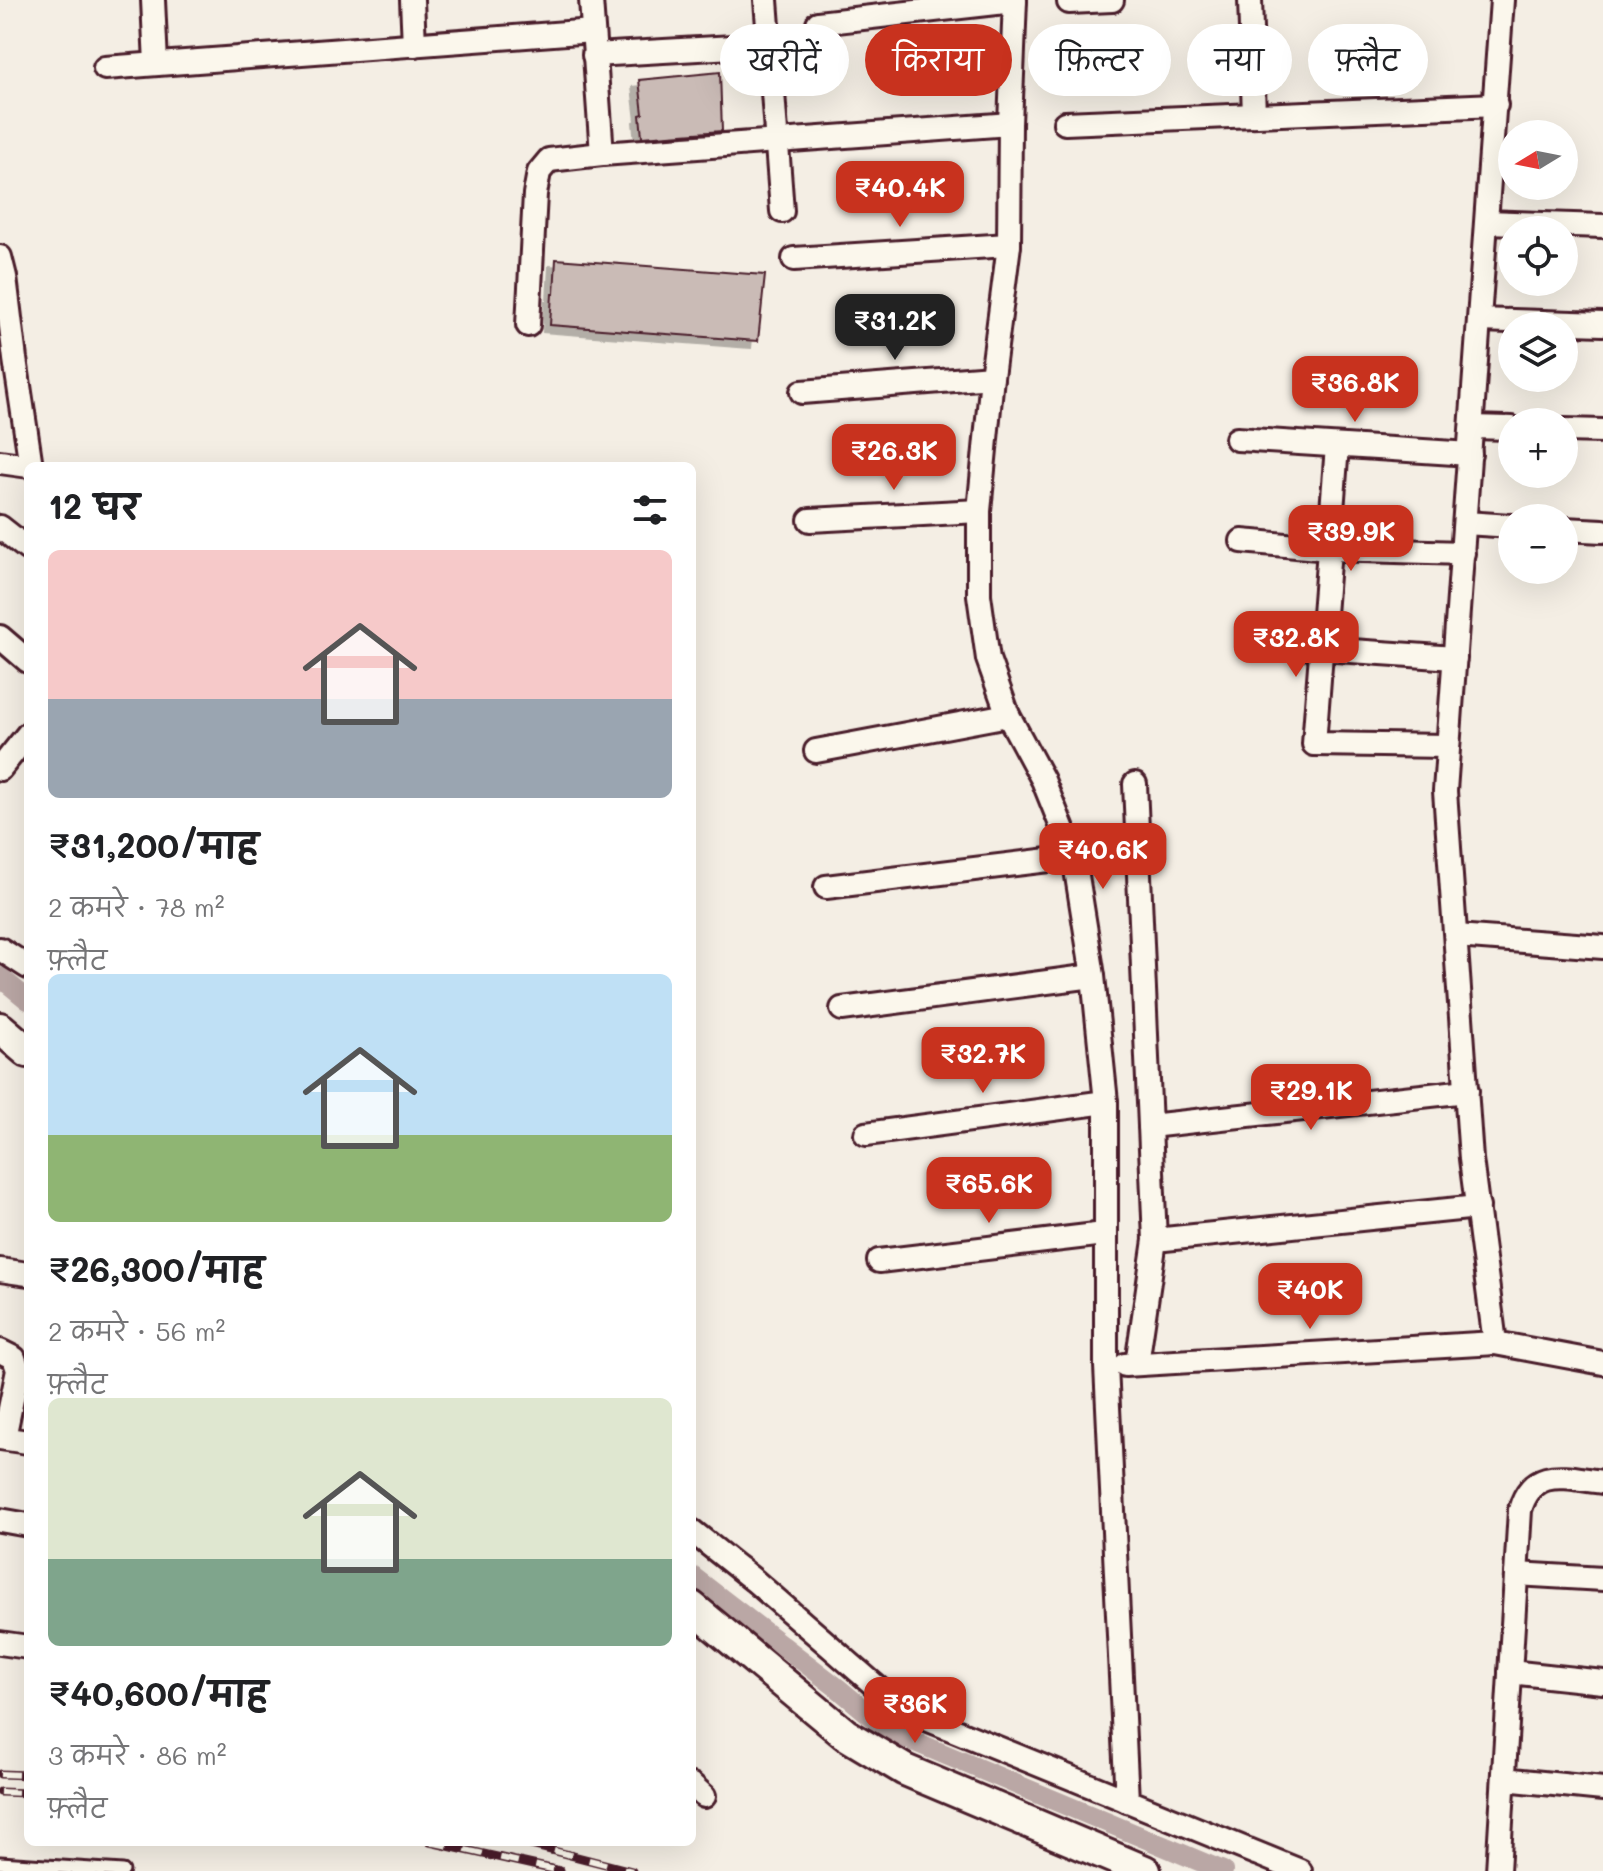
<!DOCTYPE html>
<html lang="hi">
<meta charset="utf-8">
<style>
body{margin:0;font-family:Mali,"Playpen Sans Deva",sans-serif;background:#f2f2f2;color:#202124;height:100vh;display:flex;flex-direction:column;font-size:30px;white-space:nowrap}
*{box-sizing:border-box;margin:0}
p{font-size:26px;color:#757577}
.icon{flex:none;width:44px;height:44px;fill:none;stroke:currentColor;stroke-width:2;stroke-linecap:round;stroke-linejoin:round}
.map{position:relative;flex:1;overflow:hidden}
.side{position:absolute;left:24px;top:462px;width:672px;height:1384px;display:flex;flex-direction:column;background:#fff;border-radius:12px;box-shadow:0 8px 32px #0002}
.side>*{flex:none}
.guide{position:absolute;left:720px;top:24px;width:760px;height:72px;display:flex;gap:16px}
.needle{width:52px;rotate:260deg}
.controls{position:absolute;left:1498px;top:120px;display:grid;gap:16px}
.controls a{display:grid;place-items:center;width:80px;height:80px;border-radius:50%;background:#fff;box-shadow:0 8px 32px #0002;font-size:40px}
.price{position:absolute;translate:-50% -68px;padding:0 18px;border-radius:16px;background:#c8321e;color:#fff;font-size:26px;line-height:52px;filter:drop-shadow(0 2px 4px #0008)}
.price::after{content:'';position:absolute;left:50%;top:48px;width:24px;height:18px;margin-left:-12px;background:inherit;clip-path:polygon(0 0,100% 0,50% 100%)}
.price.selected{background:#222;color:#fff}
ul{padding:0;list-style:none}
li{display:grid;align-content:center;gap:16px;height:424px;padding:0 24px}
li span{display:grid;place-items:center;height:248px;border-radius:12px;color:#555}
li>.icon{margin-inline-start:auto}
span .icon{width:144px;height:144px;fill:#fffc;stroke-width:1}
li b{font-size:34px}
h2{display:flex;justify-content:space-between;align-items:center;height:96px;padding:0 24px;font-size:34px}
.tag{padding:0 28px;border-radius:36px;background:#fff;box-shadow:0 8px 32px #0002;font-size:28px;line-height:72px}
.tag.selected{background:#c8321e;color:#fff}
.map>svg:first-child{display:block}
.lines{fill:none;stroke-linecap:round;stroke-linejoin:round}
.canal{stroke:#baa7a5;stroke-width:20}
.building{fill:#cabbb6;stroke:#4a1f2b;stroke-width:2;filter:url(#shadow)}
.lane-casing{stroke:#4a1f2b;stroke-width:17}
.street-casing{stroke:#4a1f2b;stroke-width:28}
.secondary-casing{stroke:#4a1f2b;stroke-width:36}
.lane{stroke:#fbf7ec;stroke-width:11}
.street{stroke:#fbf7ec;stroke-width:22}
.secondary{stroke:#fbf7ec;stroke-width:30}
.rail-casing{stroke:#4a1f2b;stroke-width:9}
.rail{stroke:#fbf7ec;stroke-width:6;stroke-dasharray:18;stroke-linecap:butt}
</style>
<div class="map">
<svg width="1603" height="1871" viewBox="0 0 1603 1871">
<defs>
<filter id="shadow"><feDropShadow dx="-7" dy="7" stdDeviation="0" flood-color="#0004"/></filter>
</defs>
<rect width="100%" height="100%" fill="#f4eee4"/>
<filter id="ink" filterUnits="userSpaceOnUse"><feTurbulence type="fractalNoise" baseFrequency=".0125" numOctaves="2"/><feDisplacementMap in="SourceGraphic" scale="16" xChannelSelector="R" yChannelSelector="G"/><feConvolveMatrix kernelMatrix="1 2 1 2 8 2 1 2 1" color-interpolation-filters="sRGB"/></filter>
<g filter="url(#ink)">
<g class="lines">
<g class="canal">
<path d="M0,977L28,1000"/>
<path d="M692,1576L839,1689L889,1731L1223,1871"/>
</g>
</g>
<g class="building">
<path d="M720,72L722,131L642,137L640,115L643,114L639,80Z"/>
<path d="M556,259L765,275L758,341L550,325L552,294H554Z"/>
</g>
<g class="lines">
<g class="lane-casing">
<path id="lane" d="M0,1863L123,1871"/>
</g>
<g class="street-casing">
<g id="street">
<path d="M153,0L156,64"/>
<path d="M412,0L414,45"/>
<path d="M591,0L602,154"/>
<path d="M766,0L782,211"/>
<path d="M1015,0L1010,124L1009,245L992,377L979,511V595L988,659L1008,715L1043,780L1074,857L1093,976L1106,1102V1366L1127,1801"/>
<path d="M1250,0L1254,115"/>
<path d="M1502,0L1445,791L1471,1159L1495,1343L1603,1363"/>
<path d="M1069,2L1112,0"/>
<path d="M818,23L1015,1"/>
<path d="M594,55L769,45"/>
<path d="M105,68L593,31"/>
<path d="M1065,123L1496,105"/>
<path d="M1487,222L1603,226"/>
<path d="M0,257L5,277L15,359L31,466"/>
<path d="M794,259L1009,245"/>
<path d="M1480,320L1603,324"/>
<path d="M528,325L535,194L539,172L549,160L602,154L1010,124"/>
<path d="M802,392L992,377"/>
<path d="M1472,427L1512,428"/>
<path d="M1564,430L1603,431"/>
<path d="M1237,439L1470,454"/>
<path d="M1337,446L1314,744L1448,746"/>
<path d="M0,462L29,466"/>
<path d="M810,520L979,511"/>
<path d="M1465,523L1512,526"/>
<path d="M0,527L28,549"/>
<path d="M1564,529L1603,531"/>
<path d="M1242,541L1329,549L1463,553"/>
<path d="M0,637L28,661"/>
<path d="M1262,643L1322,649L1455,658"/>
<path d="M816,751L1008,715"/>
<path d="M0,769L28,734"/>
<path d="M1135,784L1155,1240L1137,1364"/>
<path d="M826,887L1074,857"/>
<path d="M1456,936L1603,947"/>
<path d="M0,949L28,967"/>
<path d="M842,1009L1093,976"/>
<path d="M1150,1126L1467,1091"/>
<path d="M866,1134L1106,1102"/>
<path d="M1155,1240L1478,1207"/>
<path d="M879,1261L1104,1234"/>
<path d="M0,1270L28,1274"/>
<path d="M0,1351L14,1358L18,1370L4,1438"/>
<path d="M1125,1365L1495,1343"/>
<path d="M0,1438L28,1442"/>
<path d="M0,1520L28,1525"/>
<path d="M692,1531L756,1582L902,1709L1300,1871"/>
<path d="M1516,1574L1603,1579"/>
<path d="M0,1643L28,1647"/>
<path d="M1510,1672L1603,1682"/>
<path d="M1504,1779L1603,1789"/>
<path d="M692,1785L704,1796"/>
<path d="M1498,1871L1520,1510C1533,1465 1566,1478 1603,1482"/>
</g>
</g>
<g class="secondary-casing">
<g id="secondary">
<path d="M0,1028L28,1052"/>
<path d="M692,1607L845,1734L905,1770L1145,1871"/>
</g>
</g>
<use href="#lane" class="lane"/>
<use href="#street" class="street"/>
<use href="#secondary" class="secondary"/>
<g class="rail-casing">
<g id="rail">
<path d="M0,1774L28,1775"/>
<path d="M0,1792L28,1793"/>
<path d="M430,1842L560,1871"/>
<path d="M519,1842L632,1871"/>
</g>
</g>
<use href="#rail" class="rail"/>
</g>
</g>
</svg>
<div class="controls">
<a><svg class="needle" viewBox="-14 -14 28 28"><path d="M0-13l5 13h-10z" fill="#e53935"/><path d="M0 13l5-13h-10z" fill="#757577"/></svg></a>
<a><svg class="icon" aria-label="locate" viewBox="0 0 24 24"><circle cx="12" cy="12" r="6"/><path d="M12 2v4M12 18v4M2 12h4M18 12h4"/></svg></a>
<a><svg class="icon" aria-label="layers" viewBox="0 0 24 24"><path d="M12 4l9 5-9 5-9-5zM3 14l9 5 9-5"/></svg></a>
<a>+</a>
<a>−</a>
</div>
<b class="price" style="left:900px;top:229px">₹40.4K</b>
<b class="price selected" style="left:895px;top:362px">₹31.2K</b>
<b class="price" style="left:1355px;top:424px">₹36.8K</b>
<b class="price" style="left:894px;top:492px">₹26.3K</b>
<b class="price" style="left:1351px;top:573px">₹39.9K</b>
<b class="price" style="left:1296px;top:679px">₹32.8K</b>
<b class="price" style="left:1103px;top:891px">₹40.6K</b>
<b class="price" style="left:983px;top:1095px">₹32.7K</b>
<b class="price" style="left:1311px;top:1132px">₹29.1K</b>
<b class="price" style="left:989px;top:1225px">₹65.6K</b>
<b class="price" style="left:1310px;top:1331px">₹40K</b>
<b class="price" style="left:915px;top:1745px">₹36K</b>
<div class="guide">
<a class="tag">खरीदें</a>
<a class="tag selected">किराया</a>
<a class="tag">फ़िल्टर</a>
<a class="tag">नया</a>
<a class="tag">फ़्लैट</a>
</div>
<section class="side">
<h2>12 घर<svg class="icon" aria-label="filters" viewBox="0 0 24 24"><path d="M4 7h16M4 17h16"/><circle cx="9" cy="7" r="2"/><circle cx="15" cy="17" r="2"/></svg></h2>
<ul>
<li><span style="background:linear-gradient(#f6c9c9 60%,#9aa5b1 0)"><svg class="icon" aria-label="home" viewBox="0 0 24 24"><path d="M3 11l9-7 9 7M6 9v11h12V9"/></svg></span><div><b>₹31,200/माह</b><p>2 कमरे · 78 m²</p><p>फ़्लैट</p></div></li>
<li><span style="background:linear-gradient(#bfe0f5 65%,#8fb573 0)"><svg class="icon" aria-label="home" viewBox="0 0 24 24"><path d="M3 11l9-7 9 7M6 9v11h12V9"/></svg></span><div><b>₹26,300/माह</b><p>2 कमरे · 56 m²</p><p>फ़्लैट</p></div></li>
<li><span style="background:linear-gradient(#dfe7d0 65%,#7fa58c 0)"><svg class="icon" aria-label="home" viewBox="0 0 24 24"><path d="M3 11l9-7 9 7M6 9v11h12V9"/></svg></span><div><b>₹40,600/माह</b><p>3 कमरे · 86 m²</p><p>फ़्लैट</p></div></li>
</ul>
</section>
</div>
